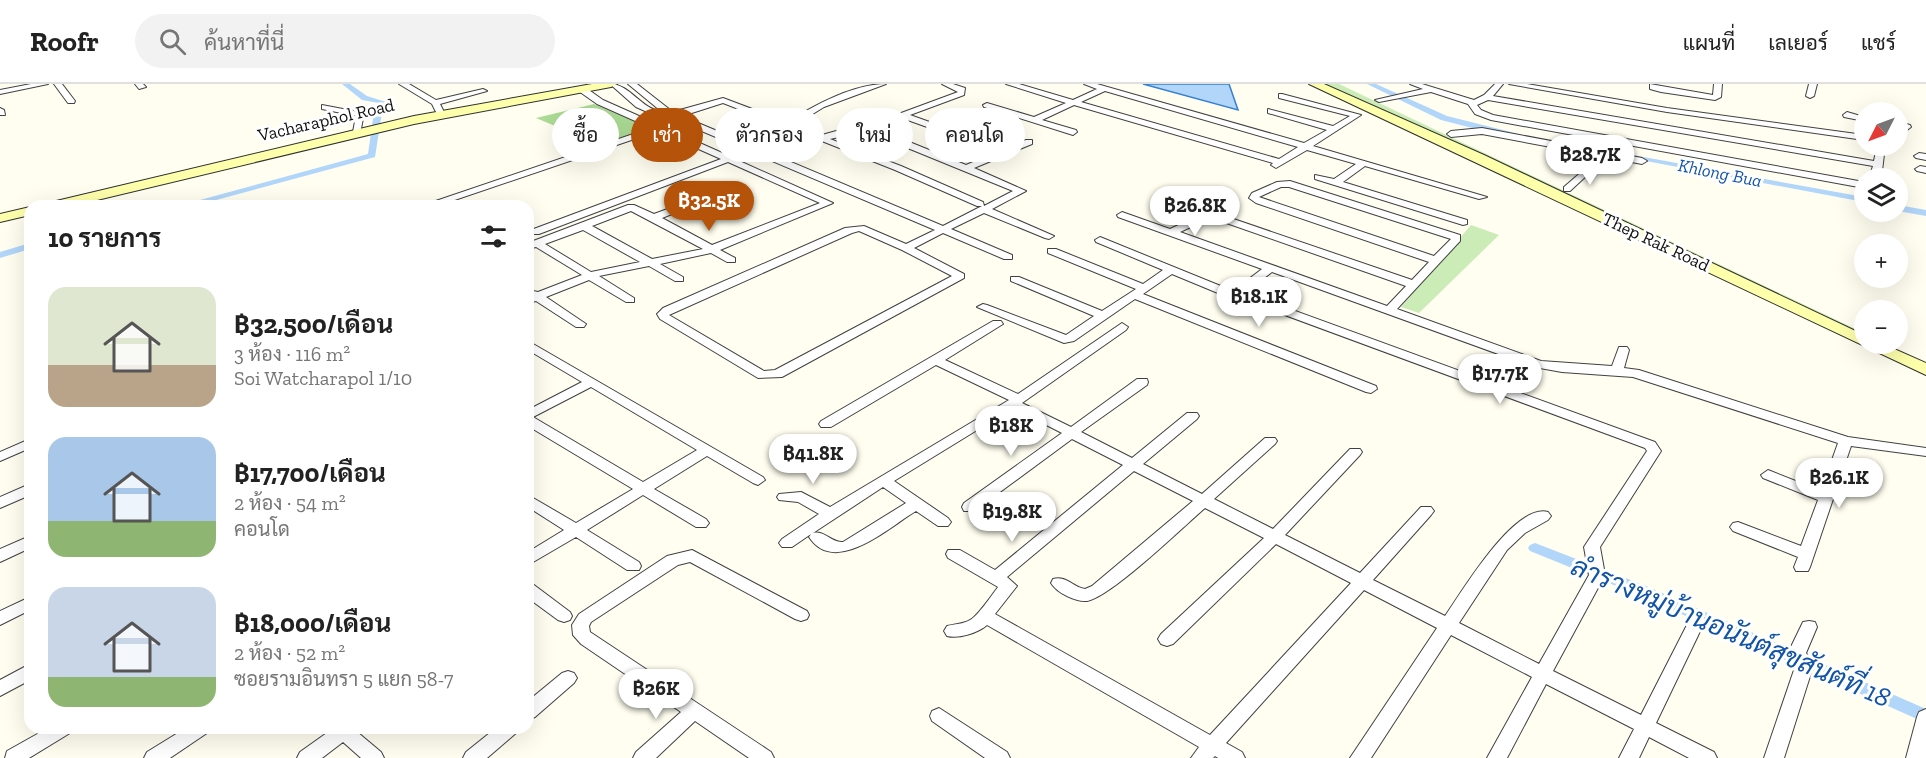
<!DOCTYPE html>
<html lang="th">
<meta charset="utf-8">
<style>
body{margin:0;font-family:"Zilla Slab",Sarabun,serif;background:#f2f2f2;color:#222;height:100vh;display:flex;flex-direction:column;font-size:22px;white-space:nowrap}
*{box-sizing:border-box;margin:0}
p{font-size:20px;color:#767676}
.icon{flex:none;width:33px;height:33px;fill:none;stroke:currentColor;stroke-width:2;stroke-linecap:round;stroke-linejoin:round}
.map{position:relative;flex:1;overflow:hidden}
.details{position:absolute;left:24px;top:116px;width:510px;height:534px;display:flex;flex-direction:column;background:#fff;border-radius:18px;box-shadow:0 6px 24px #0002}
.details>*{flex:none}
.hud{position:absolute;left:552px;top:24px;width:570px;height:54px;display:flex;gap:12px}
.needle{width:39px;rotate:228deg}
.fabs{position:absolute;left:1854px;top:18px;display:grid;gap:12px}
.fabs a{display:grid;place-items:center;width:54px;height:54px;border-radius:50%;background:#fff;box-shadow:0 6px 24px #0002;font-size:30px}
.price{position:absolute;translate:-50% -51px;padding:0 14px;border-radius:21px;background:#fff;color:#222;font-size:20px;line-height:39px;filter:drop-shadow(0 2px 3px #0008)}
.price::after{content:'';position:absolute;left:50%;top:36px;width:18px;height:14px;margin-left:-9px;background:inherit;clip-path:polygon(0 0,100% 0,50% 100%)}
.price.selected{background:#b45309;color:#fff}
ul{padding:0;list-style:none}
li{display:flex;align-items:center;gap:18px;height:150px;padding:0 24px}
li span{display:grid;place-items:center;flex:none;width:168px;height:120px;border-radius:18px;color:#555}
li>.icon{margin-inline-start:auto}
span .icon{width:72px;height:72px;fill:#fffc;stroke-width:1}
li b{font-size:26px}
h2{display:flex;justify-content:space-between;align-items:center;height:72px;padding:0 24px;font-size:26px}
.pill{padding:0 21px;border-radius:27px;background:#fff;box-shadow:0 6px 24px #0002;font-size:21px;line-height:54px}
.pill.selected{background:#b45309;color:#fff}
header{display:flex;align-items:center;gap:36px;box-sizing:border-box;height:84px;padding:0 30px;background:#fff;border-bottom:2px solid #e0e0e0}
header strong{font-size:28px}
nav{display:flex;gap:33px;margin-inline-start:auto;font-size:21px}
.search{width:420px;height:54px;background:#f2f2f2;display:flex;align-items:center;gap:15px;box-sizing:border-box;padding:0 21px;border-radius:33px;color:#767676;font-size:22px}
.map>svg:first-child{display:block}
.green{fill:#ccecb7}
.forest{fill:#addd96}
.water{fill:#b2d6f9;stroke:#3581d3;stroke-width:1.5}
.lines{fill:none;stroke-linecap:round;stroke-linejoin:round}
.canal{fill:#b2d6f9;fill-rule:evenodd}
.street-casing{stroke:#414141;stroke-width:2}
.secondary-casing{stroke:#303030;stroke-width:2}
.street{fill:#fff;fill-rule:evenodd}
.secondary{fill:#feffab;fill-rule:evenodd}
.labels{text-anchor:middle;stroke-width:6;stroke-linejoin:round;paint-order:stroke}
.far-street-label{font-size:18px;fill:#0e0e0e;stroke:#fff}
.far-water-label{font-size:18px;font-style:italic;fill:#1153a6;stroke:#fff}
.near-water-label{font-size:27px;font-style:italic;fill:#1153a6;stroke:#fff}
</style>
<header>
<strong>Roofr</strong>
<div class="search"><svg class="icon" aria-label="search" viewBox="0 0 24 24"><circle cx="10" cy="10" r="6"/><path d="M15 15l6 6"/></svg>ค้นหาที่นี่</div>
<nav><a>แผนที่</a><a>เลเยอร์</a><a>แชร์</a></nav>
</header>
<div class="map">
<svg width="1926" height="674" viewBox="0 0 1926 674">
<rect width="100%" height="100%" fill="#fffef0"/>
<g class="green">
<path d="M1322,0H1339L1864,249V252L1460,62Z"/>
<path d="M1471,141L1499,151L1419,229L1401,223Z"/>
</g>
<path class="forest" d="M594,20L649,44L609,58L592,48L579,52L536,34Z"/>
<path class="water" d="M1143,0H1229L1238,26Z"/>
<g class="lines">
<g class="canal">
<path d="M342,0H350L367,12L386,18L387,22L382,28L375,73L194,122H178L368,70L374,28L379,22V19L362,16Z"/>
<path d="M1367,0H1376L1447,32L1519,50L1515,52L1476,45L1441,36Z"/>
<path d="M1627,70L1864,113V118L1630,74L1626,72Z"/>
<path d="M1898,121L1926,126V132L1898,127Z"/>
<path d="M30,159V165L0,174V168Z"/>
<path d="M1535,459L1651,504L1926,625V639L1641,512L1530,467L1528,464L1530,461Z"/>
</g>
<g class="street-casing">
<g id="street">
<path d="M31,0H48L0,10V6Z"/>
<path d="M54,0H62L75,17L74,19H68Z"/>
<path d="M135,0H143L146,3L139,5Z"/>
<path d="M399,0H409L436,16L483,5L487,7L440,20L445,30L441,32H438L432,20Z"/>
<path d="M610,0C630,0 641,25 662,28L628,0H637L669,25V29L723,14L787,38C815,21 853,0 886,0L824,23L795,41L822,51L854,42H866L958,8L942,0H953L965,4L964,11L910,31L938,41L956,33H962V37L945,44L968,52L988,44H994V48L976,55L1004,65L1026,56H1032V60L974,84L1026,107L992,125L1054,152L1049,155L1045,154L984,129L951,145L1012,171V175H1004L943,149L914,164L964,190V194L782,293L758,294L660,235L657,230L663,224L845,144L864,142L906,160L935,146L685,40V36H691L943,142L982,122H977L895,86L789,44L782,45V42L723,19L673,35L654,31L636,23ZM902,34L997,68L966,81L875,44ZM866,47L1013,107L984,122L983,118L901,82L830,55ZM859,147L902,166L952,192L775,286L764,287L669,231L852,149Z"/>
<path d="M1006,0H1019L1073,16L1097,5L1084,0H1097L1304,59L1327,46L1268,29V25L1333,42L1350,32L1279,14V10H1282L1361,31L1313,62L1487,113L1479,115L1365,82L1343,98L1467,136V140L1463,141L1315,95V91L1334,95L1356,80L1307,66L1276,84L1271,81L1273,79L1074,21L1042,36L1076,46L1077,48L1073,51L984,23L983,21L987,19L1034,33L1066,19ZM1105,7L1298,63L1279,75L1081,18Z"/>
<path d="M1410,0H1422L1474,16L1484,11L1495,0H1503L1493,12L1874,77L1877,62H1885L1882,87L1877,94H1869L1873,82L1488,16L1477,21L1481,26L1493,31L1864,98V104L1491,36L1475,30L1468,20L1431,8L1379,18L1375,16L1423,5Z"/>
<path d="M1509,0H1527L1667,24L1864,51V56L1667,28Z"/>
<path d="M1650,0L1713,11L1714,0H1722L1721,13L1715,16L1661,8L1650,5Z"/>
<path d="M1809,0H1817L1814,12L1810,14L1806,12Z"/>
<path d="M580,4H586L603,16L729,72H734L735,75L833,119L720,166L735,174V178H727L711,169L660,180L683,193V197H675L649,182L599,192L634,214V218H626L589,196L546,213L586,240L584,243H576L536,217L528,219V206L538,208L582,191L536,163L528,165V159L628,121H634L654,130L689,117L692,118V122L662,134L712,161L820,119L728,78L539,150H531V146L721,75L658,47L437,122H421L651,44L597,20L580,8ZM631,127L703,165L652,175L592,142ZM583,146L640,178L591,188L545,160Z"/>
<path d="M322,21L364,29L360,50L353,48L356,32L322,25Z"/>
<path d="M0,24L4,26L5,31H0Z"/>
<path d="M1847,28L1864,33V37L1844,33L1843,31Z"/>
<path d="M1898,38L1910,41L1911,43L1907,46L1898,43Z"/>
<path d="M1482,44L1642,74L1647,77L1642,80L1482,50L1451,53L1447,50L1451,47Z"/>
<path d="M1919,69L1926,70V76L1916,74L1914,72Z"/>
<path d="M1594,77L1599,80L1597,82L1570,107H1564V103Z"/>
<path d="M1920,82L1926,83V89L1917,87L1915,85Z"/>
<path d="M1290,97L1460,151V157L1397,225L1541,277L1612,282L1619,263H1627L1629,266L1624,284L1639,286L1848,353L1926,364V372L1851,362L1810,483L1808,487H1796L1794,483L1798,473L1733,447L1730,443L1733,439L1738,438L1801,462L1818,416L1763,394L1761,391L1768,386L1821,407L1838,359L1633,293L1562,288L1534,283L1272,188L1242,211L1254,212L1655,358L1661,367L1600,463L1605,491L1553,587L1641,631L1691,533L1697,531L1703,533L1705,537L1656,639L1714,668L1717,674H1689L1649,653L1639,674H1619L1634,645L1546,600L1507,674H1487L1532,593L1451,551L1371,674H1350L1437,544L1364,506L1226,659L1242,668L1245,674H1218L1215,672L1213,674H1191L1199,663L987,541C978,549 959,555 947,552L944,547L947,542C954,540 964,540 970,536C977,533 992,511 998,503L948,474L946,470L948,466H960L995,486L1123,381L1072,355L974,427H964L962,423L964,419L1062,349L1013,324L894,397L948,434L951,438L948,442H938L916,427C889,443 835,493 809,453L811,450L792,463H782L779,459L782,455L819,430L798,418L779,416L777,413L779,410L801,408L830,423L1009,316L936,281L831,343H821L819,340L821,337L993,237H1001L1003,240L945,276L1018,310L1122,239L1128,243L1126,246L1022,319L1071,343L1137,295H1147L1148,298L1147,301L1081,348L1132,374L1187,329H1197L1199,332L1197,335L1143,380L1202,410L1265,354H1275L1277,357L1275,360L1214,415L1273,445L1350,365H1360L1362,368L1360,371L1285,451L1360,489L1421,423H1431L1434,427L1431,431L1373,496L1445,532C1462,508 1514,419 1548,428L1551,432L1548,436L1525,449L1507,466L1459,539L1539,580L1589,491L1584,463L1647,367L1645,364L1263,223L1258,225L1254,224L1172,190L1143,210L1376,302L1377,305L1371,309L1366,308L1135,215L1074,257L1064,259L977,223L983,220L987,221L1066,251L1094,232L1011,197V193H1019L1102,227L1136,205L1048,169V165H1056L1143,200L1163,186L1096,158L1095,156L1100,153L1233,207L1262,185L1118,133L1117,131L1122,128L1170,145L1202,130L1216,129L1412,196L1429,178L1256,119L1249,114L1252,109L1277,98ZM1281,103H1289L1451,155L1434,172L1259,113ZM1208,135H1215L1406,202L1387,222L1180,148ZM1134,387L1193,417L1092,502L1085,505C1073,503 1066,491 1053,495L1051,499C1057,509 1076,518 1087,517C1111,513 1184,442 1205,424L1264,454L1161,550L1158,555L1161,560L1167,562L1173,560L1276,460L1351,499L1210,651L995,530L1017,502L1007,493ZM883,403L906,419L843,458C831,459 825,446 813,449Z"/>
<path d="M528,257L763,393L765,396L758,401L753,399L707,372L654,405L706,435L709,439L706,443H696L643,411L587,446L639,478L641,482L639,486H627L576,453L528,481V468L564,446L528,423V411L576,439L633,405L528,342V326L582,298L528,266ZM591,303L697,366L643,398L533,333Z"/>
<path d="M30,355V364L0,377V368Z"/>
<path d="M30,400V411L0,424V413Z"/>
<path d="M30,452V464L0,478V465Z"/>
<path d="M692,466L807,527L809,531L807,535L801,537L795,535L690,478L678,481L591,538L589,542L590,548L771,668L774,674H749L695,637L656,674H633L636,668L681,628L581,560L573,551L572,541L579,530L667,472Z"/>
<path d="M528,499L534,501L570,528L572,532L570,536L564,538L558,536L528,514Z"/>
<path d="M30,513V526L0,541V527Z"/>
<path d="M1809,537L1815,538L1817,543L1806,569L1811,577L1812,586L1784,674H1764L1794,586L1793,578L1788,569L1803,538Z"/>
<path d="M30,580V596L0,612V596Z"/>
<path d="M568,587L574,589L577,594L574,599L535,633L528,636V617L562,589Z"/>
<path d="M939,624L1007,668L1010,674H985L932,637L930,632L932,627Z"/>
<path d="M1926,625V674H1906L1917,633L1919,628Z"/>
<path d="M48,644H72L70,649L29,674H5L7,667Z"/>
<path d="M186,644H209L207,649L170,674H144L147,668Z"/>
<path d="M330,644H357L356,647L381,668L384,674H361L343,658L322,674H297L300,668L331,646Z"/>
<path d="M496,644H518L516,649L487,674H463L466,668Z"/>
</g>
</g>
<g class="secondary-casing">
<g id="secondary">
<path d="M592,0H617L611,3L414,40L72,122H45L52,118L414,32Z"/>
<path d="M1309,0H1324L1484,71L1864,251V260H1883L1926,279V291Z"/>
<path d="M30,123V131L0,138V130Z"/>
</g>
</g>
<use href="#street" class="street"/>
<use href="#secondary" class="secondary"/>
</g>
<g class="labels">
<g class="far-street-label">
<text transform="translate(326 36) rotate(-13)" y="6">Vacharaphol Road</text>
<text transform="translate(1656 158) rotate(25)" y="6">Thep Rak Road</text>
</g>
<g class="far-water-label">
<text transform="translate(1720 89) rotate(11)" y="6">Khlong Bua</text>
</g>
<g class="near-water-label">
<text transform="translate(1731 548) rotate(23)" y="9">ลำรางหมู่บ้านอนันต์สุขสันต์ที่ 18</text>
</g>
</g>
</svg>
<div class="fabs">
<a><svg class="needle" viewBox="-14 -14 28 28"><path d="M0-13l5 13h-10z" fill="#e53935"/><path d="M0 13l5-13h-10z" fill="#767676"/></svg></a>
<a><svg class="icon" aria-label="layers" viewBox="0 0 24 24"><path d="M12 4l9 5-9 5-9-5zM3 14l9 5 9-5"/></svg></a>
<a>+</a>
<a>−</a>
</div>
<b class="price" style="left:1590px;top:102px">฿28.7K</b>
<b class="price selected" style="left:709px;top:148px">฿32.5K</b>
<b class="price" style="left:1195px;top:153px">฿26.8K</b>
<b class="price" style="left:1259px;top:244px">฿18.1K</b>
<b class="price" style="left:1500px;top:321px">฿17.7K</b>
<b class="price" style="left:1011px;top:373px">฿18K</b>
<b class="price" style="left:813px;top:401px">฿41.8K</b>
<b class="price" style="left:1839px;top:425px">฿26.1K</b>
<b class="price" style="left:1012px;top:459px">฿19.8K</b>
<b class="price" style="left:656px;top:636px">฿26K</b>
<div class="hud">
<a class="pill">ซื้อ</a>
<a class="pill selected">เช่า</a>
<a class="pill">ตัวกรอง</a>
<a class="pill">ใหม่</a>
<a class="pill">คอนโด</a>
</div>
<section class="details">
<h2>10 รายการ<svg class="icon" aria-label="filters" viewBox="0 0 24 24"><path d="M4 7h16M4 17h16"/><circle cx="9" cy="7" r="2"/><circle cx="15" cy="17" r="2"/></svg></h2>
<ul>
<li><span style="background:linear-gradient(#dfe7d0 65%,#b9a48a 0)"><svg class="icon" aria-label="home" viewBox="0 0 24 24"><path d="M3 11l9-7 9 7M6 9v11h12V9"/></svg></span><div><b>฿32,500/เดือน</b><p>3 ห้อง · 116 m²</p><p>Soi Watcharapol 1/10</p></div></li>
<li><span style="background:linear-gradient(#a9c7e8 70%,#8fb573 0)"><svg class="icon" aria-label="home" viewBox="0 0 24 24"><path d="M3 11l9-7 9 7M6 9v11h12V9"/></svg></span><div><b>฿17,700/เดือน</b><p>2 ห้อง · 54 m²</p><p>คอนโด</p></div></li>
<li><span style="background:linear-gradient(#c9d6e8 75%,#8fb573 0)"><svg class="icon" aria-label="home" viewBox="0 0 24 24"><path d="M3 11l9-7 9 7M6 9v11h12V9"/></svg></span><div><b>฿18,000/เดือน</b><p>2 ห้อง · 52 m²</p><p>ซอยรามอินทรา 5 แยก 58-7</p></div></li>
</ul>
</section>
</div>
